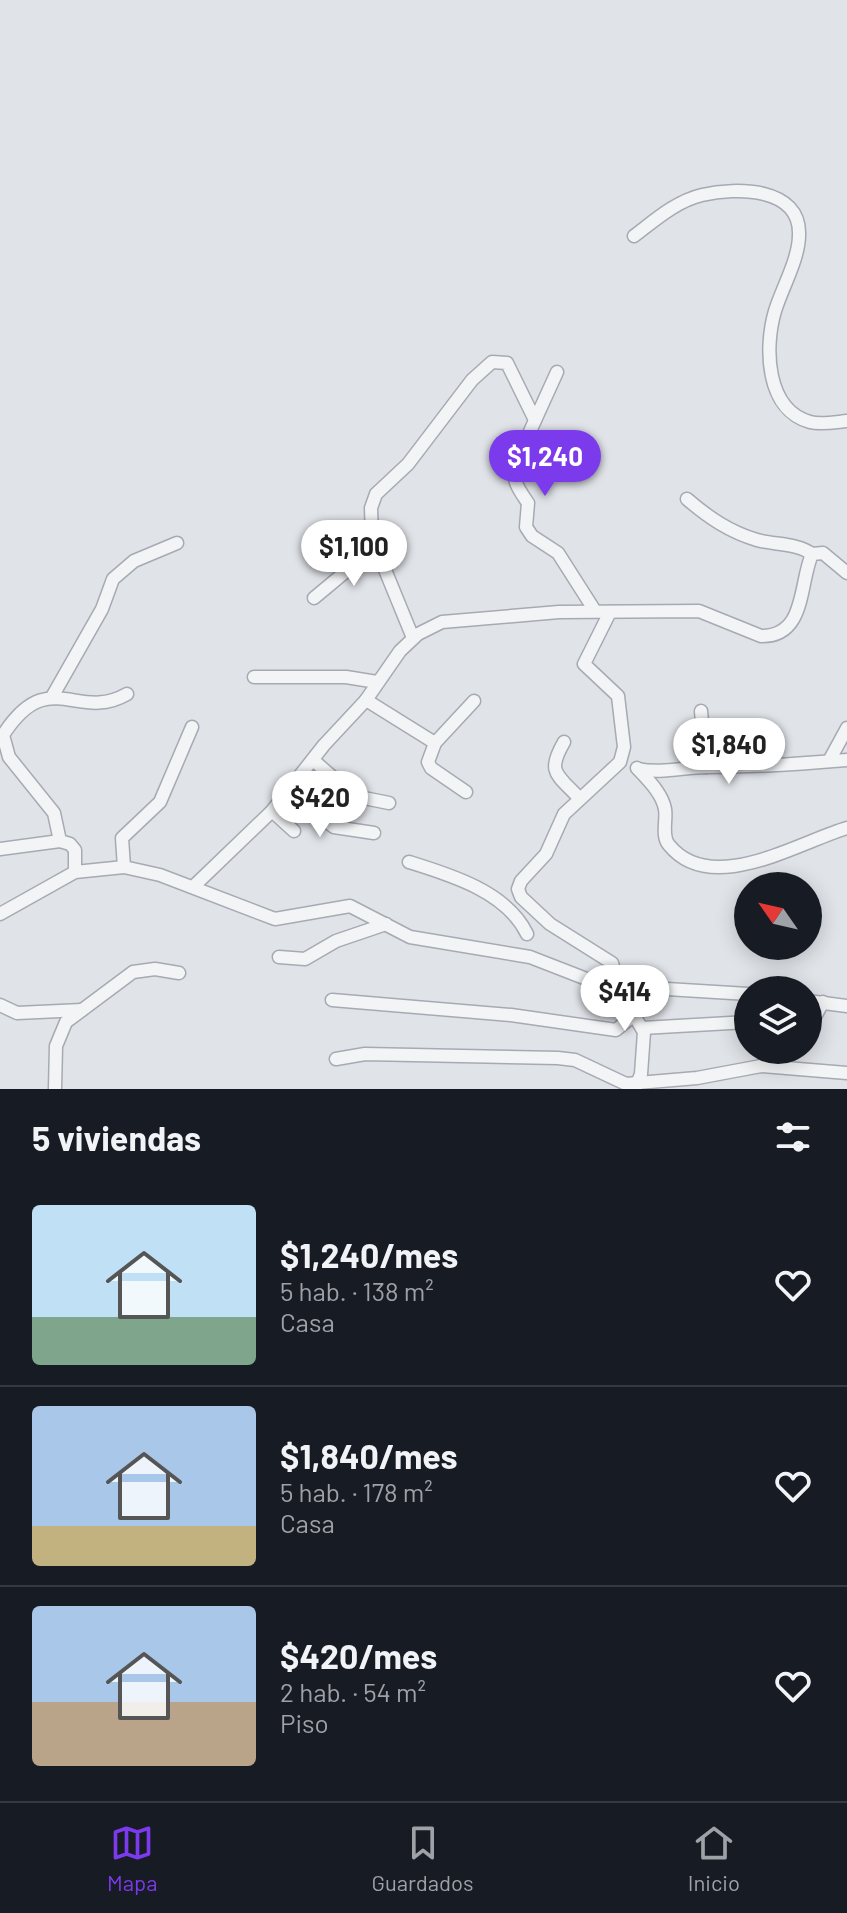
<!DOCTYPE html>
<html lang="es">
<meta charset="utf-8">
<style>
body{margin:0;font-family:Barlow,sans-serif;background:#20242c;color:#f1f3f6;height:100vh;display:flex;flex-direction:column;font-size:30px;white-space:nowrap}
*{box-sizing:border-box;margin:0}
p{font-size:26px;color:#9ea1a6}
.icon{flex:none;width:44px;height:44px;fill:none;stroke:currentColor;stroke-width:2;stroke-linecap:round;stroke-linejoin:round}
.map{position:relative;height:1089px;overflow:hidden}
.drawer{display:flex;flex-direction:column;background:#171b24;flex:1}
.drawer>*{flex:none}
.needle{width:52px;rotate:304deg}
.fabs{position:absolute;left:734px;top:872px;display:grid;gap:16px}
.fabs a{display:grid;place-items:center;width:88px;height:88px;border-radius:50%;background:#171b24;box-shadow:0 4px 20px #0003;font-size:40px}
.price{position:absolute;translate:-50% -68px;padding:0 18px;border-radius:28px;background:#fff;color:#222;font-size:26px;line-height:52px;filter:drop-shadow(0 2px 4px #0008)}
.price::after{content:'';position:absolute;left:50%;top:48px;width:24px;height:18px;margin-left:-12px;background:inherit;clip-path:polygon(0 0,100% 0,50% 100%)}
.price.active{background:#7c3aed;color:#fff}
ul{padding:0;list-style:none}
li{display:flex;align-items:center;gap:24px;height:200px;padding:0 32px}
li+li{border-top:2px solid #363941}
li span{display:grid;place-items:center;flex:none;width:224px;height:160px;border-radius:8px;color:#555}
li>.icon{margin-inline-start:auto}
span .icon{width:96px;height:96px;fill:#fffc;stroke-width:1}
li b{font-size:34px}
h2{display:flex;justify-content:space-between;align-items:center;height:96px;padding:0 32px;font-size:34px}
.dock{display:flex;justify-content:space-around;align-items:center;height:112px;border-top:2px solid #363941;background:#171b24;font-size:22px;color:#9ea1a6}
.dock a{display:grid;justify-items:center;gap:4px}
.dock .active{color:#7c3aed}
.map>svg:first-child{display:block}
.lines{fill:none;stroke-linecap:round;stroke-linejoin:round}
.minor-casing{stroke:#a6aab2;stroke-width:15}
.minor{stroke:#f2f4f6;stroke-width:12}
</style>
<div class="map">
<svg width="847" height="1089" viewBox="0 0 847 1089">
<rect width="100%" height="100%" fill="#e0e3e8"/>
<g class="lines">
<g class="minor-casing">
<g id="minor">
<path d="M634,236C654,221 676,201 702,195C736,187 801,187 799,235C799,259 782,288 775,311C764,348 766,410 810,422C821,425 836,422 847,421"/>
<path d="M557,372L517,460C511,480 517,487 528,503L526,527L532,536L558,553L595,611"/>
<path d="M687,499C709,518 730,532 757,540C775,545 797,543 812,554"/>
<path d="M314,598L350,568L378,553"/>
<path d="M610,612L584,664L618,696L624,747L620,762L564,814L546,854L521,881L518,889L521,897L550,924L612,963L621,994L644,1032L641,1074L635,1089"/>
<path d="M413,638L372,538L371,508L376,494L408,464L472,380L492,362L507,363L535,420"/>
<path d="M254,677H346L377,682"/>
<path d="M52,697L102,609L113,579L134,561L177,543"/>
<path d="M366,700L435,743"/>
<path d="M701,711L706,767"/>
<path d="M564,742C546,773 557,774 580,799"/>
<path d="M313,760L354,796L389,803"/>
<path d="M829,761L847,728"/>
<path d="M637,768C648,780 662,793 665,809C667,820 661,836 669,845C711,897 797,843 847,828"/>
<path d="M638,769C662,774 684,767 707,767C755,767 800,764 847,760"/>
<path d="M288,791L334,827L374,833"/>
<path d="M466,792L431,768L428,762L435,743L474,701"/>
<path d="M272,811L294,831"/>
<path d="M0,849L60,841"/>
<path d="M409,862C451,875 507,892 527,934"/>
<path d="M124,867L122,838L160,802L192,727"/>
<path d="M75,872V850L70,844L60,841L54,813L9,757L3,735C49,664 77,723 127,694"/>
<path d="M193,887L272,811L324,745L366,700L400,651L418,634L442,622L559,612L699,611L761,636C806,637 799,584 812,554L823,553L847,573"/>
<path d="M0,914L75,872L124,867L160,875L275,919L350,906L410,937L530,957L602,985L748,994"/>
<path d="M279,957L305,959L336,941L386,924"/>
<path d="M332,1000L511,1015L616,1030L634,1015"/>
<path d="M808,1001L847,1006"/>
<path d="M0,1005L17,1013L82,1010"/>
<path d="M808,1019L816,1015L823,1002"/>
<path d="M642,1028L748,1022"/>
<path d="M336,1059L365,1054L558,1058L575,1060L626,1084L697,1078L761,1066L847,1073"/>
<path d="M55,1089L56,1046L66,1022L133,972L155,969L179,973"/>
</g>
</g>
<use href="#minor" class="minor"/>
</g>
</svg>
<div class="fabs">
<a><svg class="needle" viewBox="-14 -14 28 28"><path d="M0-13l5 13h-10z" fill="#e53935"/><path d="M0 13l5-13h-10z" fill="#9ea1a6"/></svg></a>
<a><svg class="icon" aria-label="layers" viewBox="0 0 24 24"><path d="M12 4l9 5-9 5-9-5zM3 14l9 5 9-5"/></svg></a>
</div>
<b class="price active" style="left:545px;top:498px">$1,240</b>
<b class="price" style="left:354px;top:588px">$1,100</b>
<b class="price" style="left:729px;top:786px">$1,840</b>
<b class="price" style="left:320px;top:839px">$420</b>
<b class="price" style="left:625px;top:1033px">$414</b>
</div>
<section class="drawer">
<h2>5 viviendas<svg class="icon" aria-label="filters" viewBox="0 0 24 24"><path d="M4 7h16M4 17h16"/><circle cx="9" cy="7" r="2"/><circle cx="15" cy="17" r="2"/></svg></h2>
<ul>
<li><span style="background:linear-gradient(#bfe0f5 70%,#7fa58c 0)"><svg class="icon" aria-label="home" viewBox="0 0 24 24"><path d="M3 11l9-7 9 7M6 9v11h12V9"/></svg></span><div><b>$1,240/mes</b><p>5 hab. · 138 m²</p><p>Casa</p></div><svg class="icon" aria-label="heart" viewBox="0 0 24 24"><path d="M12 20l-8-8c-3-5 5-10 8-4 3-6 11-1 8 4z"/></svg></li>
<li><span style="background:linear-gradient(#a9c7e8 75%,#c2b280 0)"><svg class="icon" aria-label="home" viewBox="0 0 24 24"><path d="M3 11l9-7 9 7M6 9v11h12V9"/></svg></span><div><b>$1,840/mes</b><p>5 hab. · 178 m²</p><p>Casa</p></div><svg class="icon" aria-label="heart" viewBox="0 0 24 24"><path d="M12 20l-8-8c-3-5 5-10 8-4 3-6 11-1 8 4z"/></svg></li>
<li><span style="background:linear-gradient(#a9c7e8 60%,#b9a48a 0)"><svg class="icon" aria-label="home" viewBox="0 0 24 24"><path d="M3 11l9-7 9 7M6 9v11h12V9"/></svg></span><div><b>$420/mes</b><p>2 hab. · 54 m²</p><p>Piso</p></div><svg class="icon" aria-label="heart" viewBox="0 0 24 24"><path d="M12 20l-8-8c-3-5 5-10 8-4 3-6 11-1 8 4z"/></svg></li>
</ul>
</section>
<nav class="dock">
<a class="active"><svg class="icon" aria-label="map" viewBox="0 0 24 24"><path d="M3 6l6-2 6 2 6-2v14l-6 2-6-2-6 2zM9 4v14M15 6v14"/></svg>Mapa</a>
<a><svg class="icon" aria-label="saved" viewBox="0 0 24 24"><path d="M7 4h10v16l-5-4-5 4z"/></svg>Guardados</a>
<a><svg class="icon" aria-label="home" viewBox="0 0 24 24"><path d="M3 11l9-7 9 7M6 9v11h12V9"/></svg>Inicio</a>
</nav>
